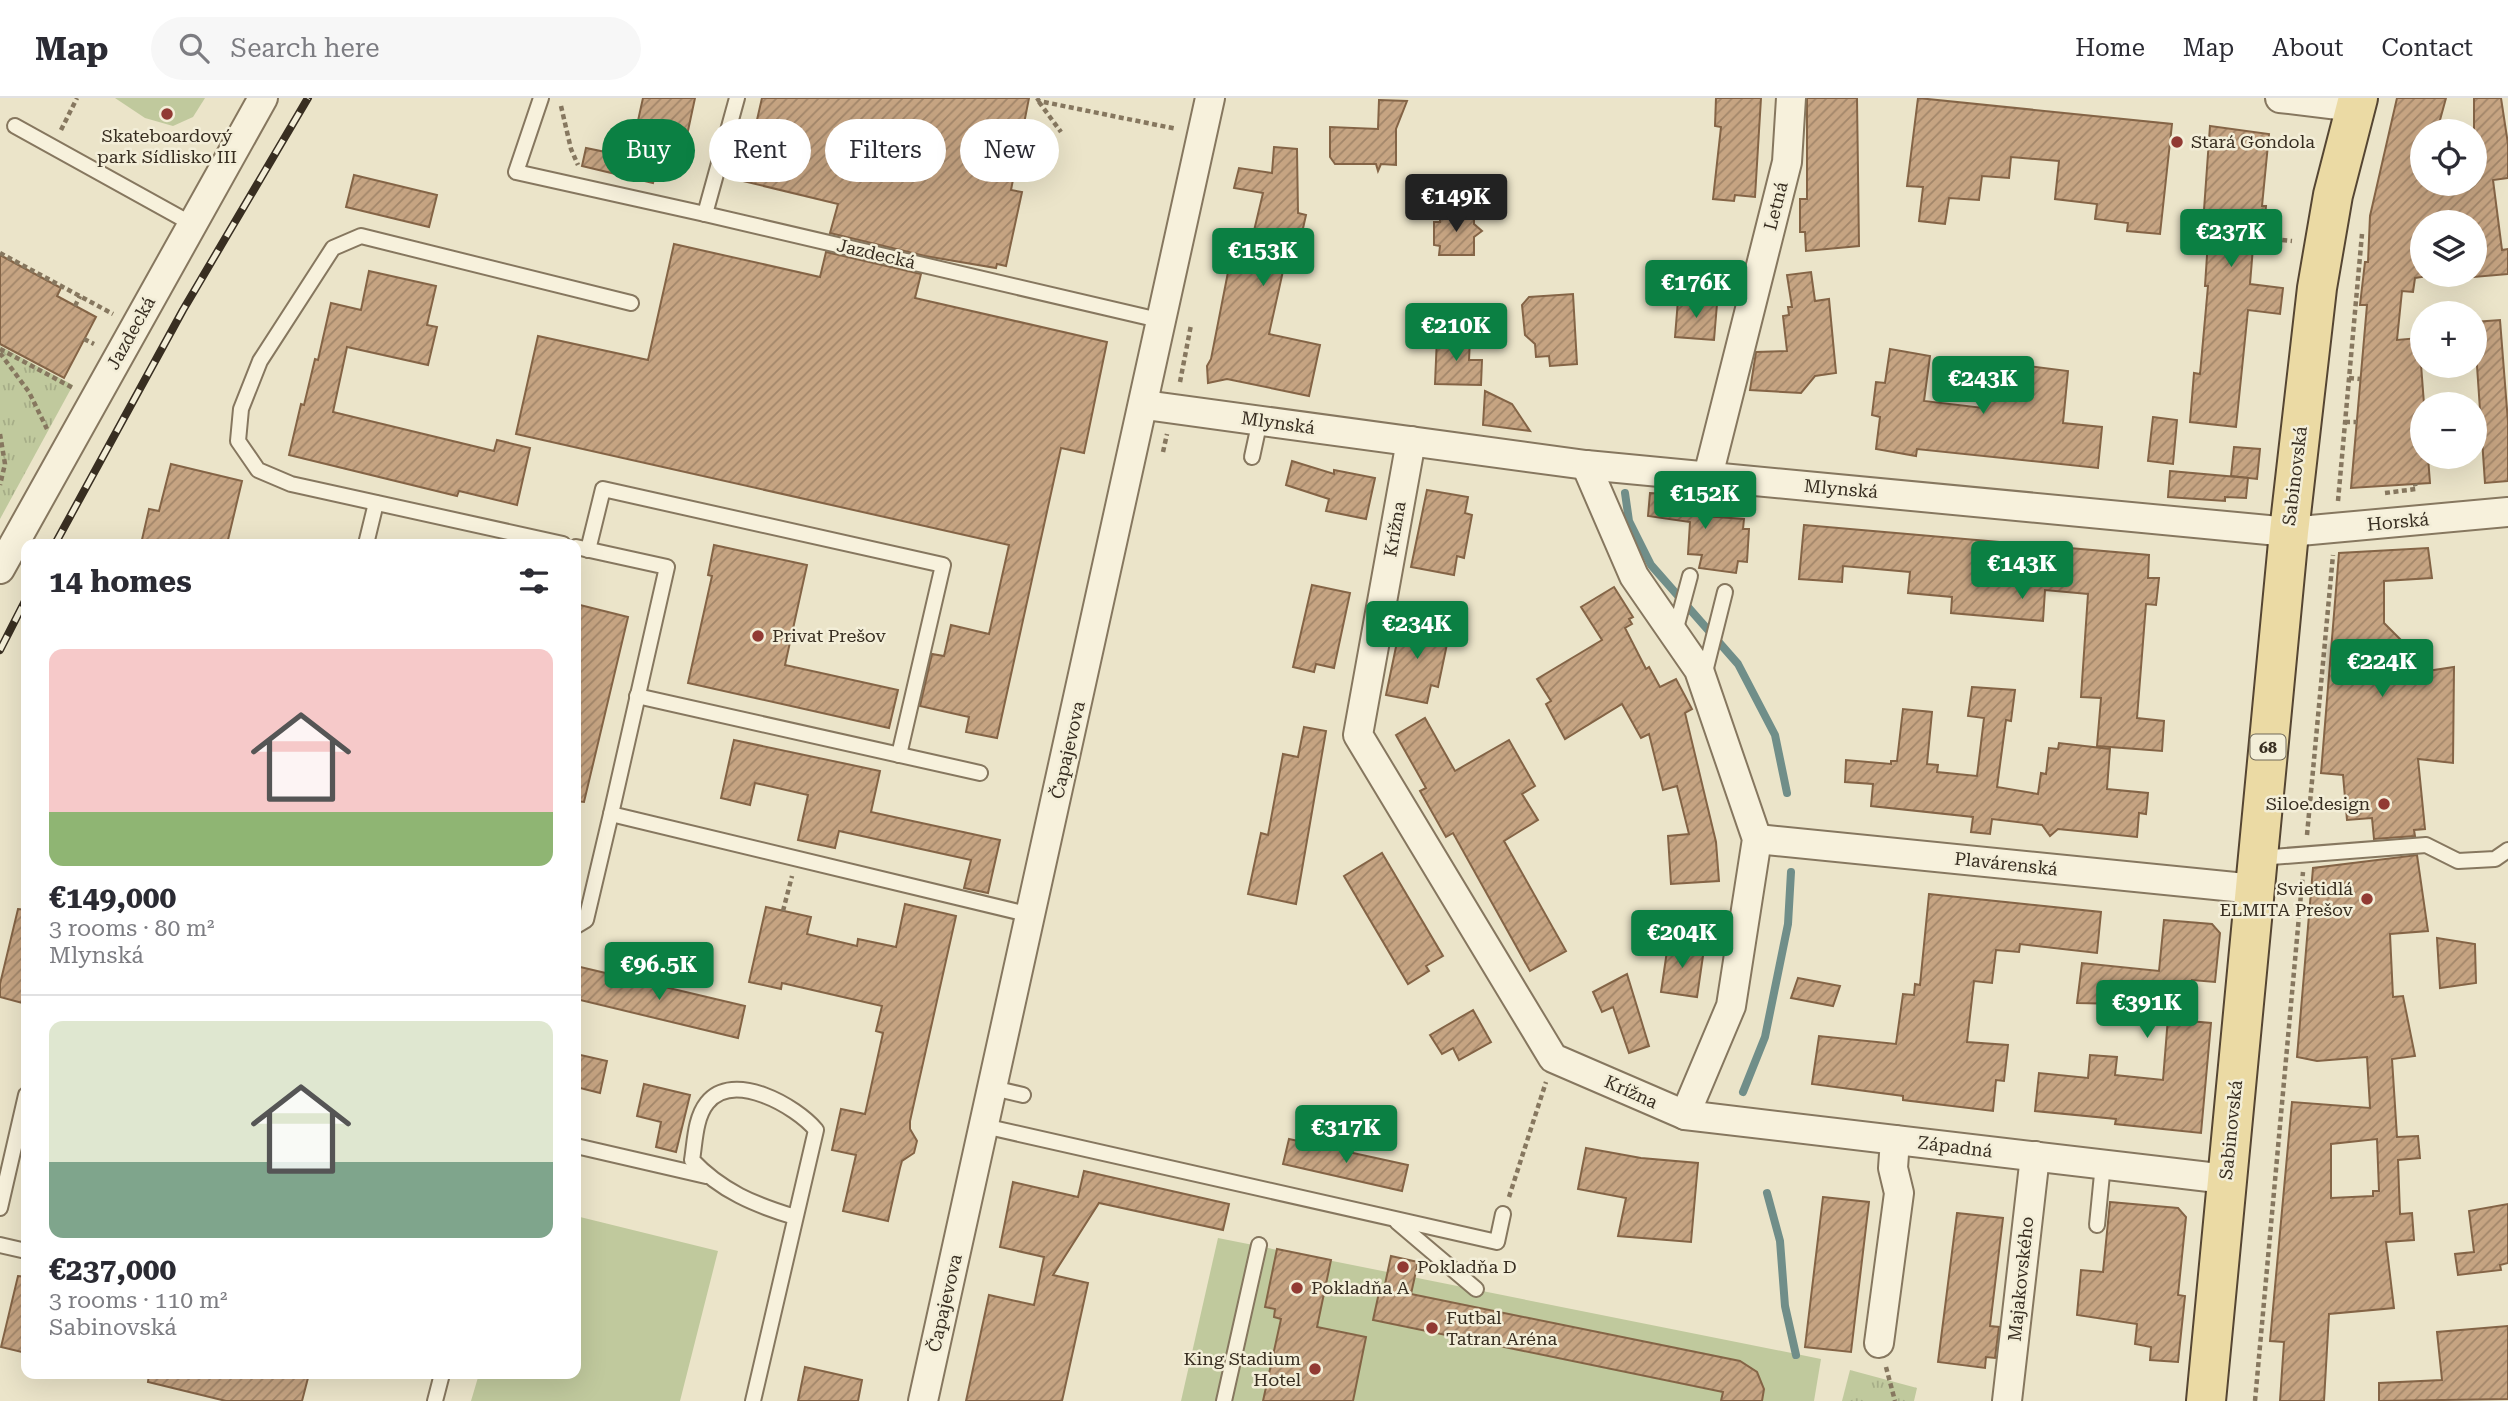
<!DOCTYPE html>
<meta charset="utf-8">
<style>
body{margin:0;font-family:"Roboto Serif",serif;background:#f7f7f7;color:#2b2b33;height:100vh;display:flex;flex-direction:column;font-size:26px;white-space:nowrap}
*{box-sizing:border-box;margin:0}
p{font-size:23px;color:#7c7c81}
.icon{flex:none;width:38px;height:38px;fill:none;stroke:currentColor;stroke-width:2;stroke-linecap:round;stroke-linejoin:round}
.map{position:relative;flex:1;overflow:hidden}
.sheet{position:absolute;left:21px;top:441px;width:560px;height:840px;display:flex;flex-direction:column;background:#fff;border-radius:14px;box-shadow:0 7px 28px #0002}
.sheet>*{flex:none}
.hud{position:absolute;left:602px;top:21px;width:665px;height:63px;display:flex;gap:14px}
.fabs{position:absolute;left:2410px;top:21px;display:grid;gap:14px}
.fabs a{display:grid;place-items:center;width:77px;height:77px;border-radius:50%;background:#fff;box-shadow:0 7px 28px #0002;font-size:35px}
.price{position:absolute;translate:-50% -60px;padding:0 16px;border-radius:7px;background:#0b8043;color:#fff;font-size:23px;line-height:46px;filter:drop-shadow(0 2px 4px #0008)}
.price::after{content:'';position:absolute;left:50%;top:42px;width:21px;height:16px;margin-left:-10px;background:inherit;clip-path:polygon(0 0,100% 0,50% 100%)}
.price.active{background:#222;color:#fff}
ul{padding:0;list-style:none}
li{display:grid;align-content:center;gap:14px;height:371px;padding:0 28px}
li+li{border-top:2px solid #e1e1e2}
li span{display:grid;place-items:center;height:217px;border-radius:14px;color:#555}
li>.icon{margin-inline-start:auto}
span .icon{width:126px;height:126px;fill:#fffc;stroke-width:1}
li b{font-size:30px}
h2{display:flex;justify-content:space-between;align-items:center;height:84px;padding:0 28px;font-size:30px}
.chip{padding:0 24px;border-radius:32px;background:#fff;box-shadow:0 7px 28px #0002;font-size:24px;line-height:63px}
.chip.active{background:#0b8043;color:#fff}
header{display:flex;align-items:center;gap:42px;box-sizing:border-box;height:98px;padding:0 35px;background:#fff;border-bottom:2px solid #e1e1e2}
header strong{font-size:33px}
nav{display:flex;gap:38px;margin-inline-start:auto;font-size:24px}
.search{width:490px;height:63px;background:#f7f7f7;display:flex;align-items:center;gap:18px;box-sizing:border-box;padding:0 24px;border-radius:38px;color:#7c7c81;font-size:26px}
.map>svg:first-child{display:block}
.grass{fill:#c0c99d}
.park{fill:url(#park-tufts)}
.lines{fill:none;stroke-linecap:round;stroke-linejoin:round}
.stream{stroke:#708e89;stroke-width:8}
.building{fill:url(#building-hatch);stroke:#846446;stroke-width:2;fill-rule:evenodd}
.service-casing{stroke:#86775f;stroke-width:18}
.minor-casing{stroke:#86775f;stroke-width:32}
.primary-casing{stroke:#554532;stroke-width:42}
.path{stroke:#86775f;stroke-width:4.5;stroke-dasharray:5 3.5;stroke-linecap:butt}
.service{stroke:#f7f1dc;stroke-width:14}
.minor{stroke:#f7f1dc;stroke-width:28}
.primary{stroke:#ebdaa4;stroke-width:38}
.rail-casing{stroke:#382e21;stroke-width:8}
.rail{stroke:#f3eed8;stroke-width:5;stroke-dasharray:16;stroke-linecap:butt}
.poi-dot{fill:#913a33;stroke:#f3eed8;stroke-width:2.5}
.labels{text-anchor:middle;stroke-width:5;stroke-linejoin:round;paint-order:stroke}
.shield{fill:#f3eed8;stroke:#706858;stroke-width:2}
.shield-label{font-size:16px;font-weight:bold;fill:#382e21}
.poi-label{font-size:18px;fill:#382e21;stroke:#f3eed8;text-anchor:start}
.street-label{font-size:18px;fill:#382e21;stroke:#f3eed8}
</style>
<header>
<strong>Map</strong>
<div class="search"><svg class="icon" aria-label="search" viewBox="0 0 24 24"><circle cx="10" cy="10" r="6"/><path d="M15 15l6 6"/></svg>Search here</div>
<nav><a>Home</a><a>Map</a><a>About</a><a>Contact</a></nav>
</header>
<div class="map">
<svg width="2508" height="1303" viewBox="0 0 2508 1303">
<defs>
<pattern id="park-tufts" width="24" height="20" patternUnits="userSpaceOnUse" patternTransform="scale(1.75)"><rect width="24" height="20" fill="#c0c99d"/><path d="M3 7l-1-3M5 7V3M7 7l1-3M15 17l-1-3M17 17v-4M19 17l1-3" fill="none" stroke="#a6ad87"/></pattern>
<pattern id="building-hatch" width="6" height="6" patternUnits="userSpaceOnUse" patternTransform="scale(1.75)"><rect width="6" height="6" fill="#c6a482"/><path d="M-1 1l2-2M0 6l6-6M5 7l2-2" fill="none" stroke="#a2866a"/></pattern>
</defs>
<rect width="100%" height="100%" fill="#ebe4c9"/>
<g class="grass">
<path d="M115,0H205L193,19L173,28L145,20Z"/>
<path d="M576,1118L718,1153L680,1303H471L479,1276H576Z"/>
<path d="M1218,1140L1821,1261L1814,1303H1181Z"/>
</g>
<g class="park">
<path d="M0,248L73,287L0,421Z"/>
<path d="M1850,1272L1917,1290L1914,1303H1842Z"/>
</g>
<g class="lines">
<g class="stream">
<path d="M1625,395L1629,423L1651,467L1738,566L1775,637L1787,695"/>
<path d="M1743,994L1765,939L1788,826L1791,774"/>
<path d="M1767,1095L1780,1143L1785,1208L1796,1257"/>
</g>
</g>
<g class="building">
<path d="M643,0H695L680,70L658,65L653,85L582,68L586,50L630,59Z"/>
<path d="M762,0H1029L1011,92L1022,94L1006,168L997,166L996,170L925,158L830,135L838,106L743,83Z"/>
<path d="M1716,0H1761L1755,99L1735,97L1734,103L1713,101L1721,29L1715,28Z"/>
<path d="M1807,0H1857L1859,148L1806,153L1805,134H1800V101H1807Z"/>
<path d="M1918,0L2172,26L2160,136L2127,133L2128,125L2095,121L2097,106L2055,101L2059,63L2011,59L2009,80L1982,78L1979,102L1949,100L1945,126L1919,123L1923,89L1907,88Z"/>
<path d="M2397,0H2446L2437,33H2422V86H2474V0H2501L2508,46V80L2493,82L2502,152L2508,151V176L2474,179V124H2422V179L2415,180L2413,194L2402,193L2397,242L2419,240L2424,306L2422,359H2428L2430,385L2351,390L2367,207H2360L2365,164H2368L2370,118Z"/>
<path d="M1379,2L1407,3L1396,31V67L1381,66L1378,73L1376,66H1335L1330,59V29L1378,31Z"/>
<path d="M2210,28L2269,36L2262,108H2266L2264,130H2259L2258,138L2254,137L2250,186L2283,190L2280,216L2248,212L2236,329L2190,324L2194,275L2200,276L2208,188H2205L2209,127L2203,126Z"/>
<path d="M1274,49L1297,51L1298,115L1306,117L1295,166L1285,164L1269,236L1320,247L1309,298L1227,281L1208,285L1207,268L1211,261L1230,164L1218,162L1225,132L1253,137L1263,95L1234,90L1239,70L1272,75Z"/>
<path d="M354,77L437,97L429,129L346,109Z"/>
<path d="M1440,115L1474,116V126L1482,133L1474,139V157H1439L1440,148L1434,147V124H1440Z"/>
<path d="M674,146L820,179L826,154L921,176L915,200L1107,244L1084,355L1061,350L997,640L966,634L969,619L920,608L932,556L944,558L951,527L989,536L1009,447L516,336L538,238L648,262Z"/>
<path d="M0,157L61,190L57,198L96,219L64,280L0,246Z"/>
<path d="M369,173L436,188L427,227L437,229L428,267L347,249L333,314L494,353L497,342L530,350L517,407L459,393L457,398L289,357L301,306L304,307L315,261L318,262L331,205L361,212Z"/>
<path d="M1811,174L1815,203L1829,201L1836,275L1815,278L1801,295L1750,292L1756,254L1787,253L1783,218L1789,217L1788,209H1792L1787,177Z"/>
<path d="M1573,196L1577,266L1550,268L1549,258L1536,259L1535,246L1525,237L1522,207L1529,199Z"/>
<path d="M1678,202L1717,206L1714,242L1675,239Z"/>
<path d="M2500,222L2508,324V383L2485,385L2474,224Z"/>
<path d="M1437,239L1470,241L1469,262H1482L1481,287L1435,286Z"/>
<path d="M1890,251L1930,258L1924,303L1983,310L1988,263L2068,273L2063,325L2102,329L2098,370L1917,351L1916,358L1876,351L1880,319L1872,317L1876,284L1885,285Z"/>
<path d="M1485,293L1512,306L1530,333L1483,327Z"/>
<path d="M2153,319L2177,322L2173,366L2148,363Z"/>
<path d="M2234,349L2260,351L2257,381L2231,378Z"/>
<path d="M1292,363L1334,376V372L1375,380L1366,421L1326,413L1329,401L1286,387Z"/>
<path d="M171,366L242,383L227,446H141L149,411L159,413Z"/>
<path d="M2170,373L2248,380L2246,400L2225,399V403L2168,399Z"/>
<path d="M1427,392L1468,399L1465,415L1472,417L1464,460L1457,458L1454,477L1411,469Z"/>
<path d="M1650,395L1706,399L1704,418L1744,421L1743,431H1749L1747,464L1738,463L1736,475L1699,470L1702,457L1688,456L1690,424L1648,418Z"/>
<path d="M1804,427L2149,457L2148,480H2159L2156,507L2146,506L2137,620L2164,623L2162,653L2097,648L2101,600L2081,599L2088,496L2045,492L2043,523L1951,515L1952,499L1908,495L1910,474L1843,468L1842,484L1799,481Z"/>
<path d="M714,447L807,467L785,567L898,592L889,630L688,585L712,478L708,477Z"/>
<path d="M2428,450L2432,480L2384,483V525L2410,551L2401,577L2454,569L2453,665L2418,661L2425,731L2414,732L2415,738L2374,741L2372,720L2347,722L2343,677L2321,675L2339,455Z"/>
<path d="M1312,487L1350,495L1334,570L1316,566L1314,574L1293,569Z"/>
<path d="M1614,489L1633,519L1629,521L1632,526L1625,530L1646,571L1649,569L1660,589L1676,581L1692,611L1685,615L1716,744L1719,783L1671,786L1668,738L1689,736L1677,688L1663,692L1649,636L1641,640L1622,606L1565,641L1546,606L1551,603L1537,581L1602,542L1581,509Z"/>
<path d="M576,506L628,519L584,704L576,703Z"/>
<path d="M1402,520L1443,528L1440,545L1447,546L1438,589L1431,587L1427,605L1386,597Z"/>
<path d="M1972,589L2015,592L2011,623L2006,622L1997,689L2038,696L2041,675L2046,676L2049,650L2058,651L2059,645L2110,651L2107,691L2148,695L2146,716L2139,715L2137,739L2058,731L2050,738L2042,727L1992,721L1990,736L1971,734L1973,719L1871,708L1873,686L1845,684L1846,662L1891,666V663H1897L1903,611L1932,614L1927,666L1938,667L1937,674L1977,678L1984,620L1968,618Z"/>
<path d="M1425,620L1455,673L1509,642L1535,688L1522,696L1538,722L1504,743L1566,853L1530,873L1453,735L1446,739L1420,693L1426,690L1396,637Z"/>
<path d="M1304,629L1326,633L1296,806L1248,796L1261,735L1268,737L1283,656L1298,659Z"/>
<path d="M734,642L880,673L871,714L1000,742L988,795L964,790L971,762L839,733L835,750L798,742L808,697L755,685L750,707L721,700Z"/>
<path d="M1382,755L1443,858L1426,868L1429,873L1408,886L1344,778Z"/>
<path d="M2417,757L2428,833L2390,836L2393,899L2403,898L2415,958L2392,961L2397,1039L2418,1038L2420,1060L2398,1062L2400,1116L2412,1115L2414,1142L2386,1144L2394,1210L2329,1216L2324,1303H2280L2284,1244L2270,1243L2292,1004L2370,1010L2367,959L2317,963L2297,959L2313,770ZM2377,1041L2379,1093H2373V1098L2331,1100V1046Z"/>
<path d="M1929,796L2101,814L2097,855L2020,846L2019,854L1996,852L1992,885L1974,883L1967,944L2008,947L2004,983L1996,982L1993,1013L1903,1002V998L1812,986L1819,938L1896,946L1903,896L1914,897L1915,886L1920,887Z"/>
<path d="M905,806L956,818L910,1023V1031L917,1043L914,1055L902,1063L900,1070L888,1123L843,1113L856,1057L832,1052L841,1011L865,1016L883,935L876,933L882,908L782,885L781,891L749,884L766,809L811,819L807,836L857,848L858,841L896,849Z"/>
<path d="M18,811L26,812V906L0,899V886Z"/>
<path d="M2164,822L2212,826L2220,835L2215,884L2192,882L2189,923L2211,925L2201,1035L2115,1026L2116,1021L2035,1013L2039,975L2088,980L2090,957L2117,959L2115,977L2163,982L2169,907L2077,905L2082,865L2159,873Z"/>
<path d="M2437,840L2475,846L2476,885L2440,890Z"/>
<path d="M1668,846L1704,851L1697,899L1661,894Z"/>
<path d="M576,868L745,908L738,940L576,901Z"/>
<path d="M1627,876L1649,948L1629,955L1613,909L1602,914L1593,894Z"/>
<path d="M1798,880L1840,888L1833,908L1791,900Z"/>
<path d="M1473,912L1491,944L1459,962L1453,950L1442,956L1430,937Z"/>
<path d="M576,956L607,963L600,995L576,989Z"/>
<path d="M644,986L690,997L676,1054L656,1049L661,1024L637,1018Z"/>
<path d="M1289,1041L1408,1067L1402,1093L1283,1066Z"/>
<path d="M1586,1050L1641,1060L1698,1065L1691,1144L1618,1138L1626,1100L1578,1091Z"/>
<path d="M1084,1073L1229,1106L1223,1132L1099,1105L1053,1177L1088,1185L1062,1303H966L989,1197L1034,1207L1044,1159L1000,1149L1013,1084L1078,1099Z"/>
<path d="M1823,1099L1869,1104L1851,1254L1805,1249Z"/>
<path d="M2110,1104L2178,1110L2186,1119L2178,1197L2185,1198L2178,1264L2150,1262L2151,1249L2135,1246L2137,1226L2077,1217L2081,1172L2103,1174Z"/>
<path d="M2508,1106V1165L2500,1167L2501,1172L2458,1177L2455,1156L2474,1154L2469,1113Z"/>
<path d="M1957,1115L2003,1120L1990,1228L1999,1229L1995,1260L1986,1259L1985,1270L1938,1264Z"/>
<path d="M1277,1151L1331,1162L1317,1229L1366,1239L1353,1303H1263L1281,1221L1274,1219L1275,1211L1265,1209Z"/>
<path d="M1391,1158L1418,1164L1411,1196L1740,1263L1757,1274L1764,1291L1762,1303H1721L1723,1294L1373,1222L1380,1190L1384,1191Z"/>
<path d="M18,1178L26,1179V1255L1,1249Z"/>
<path d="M2508,1228V1301L2379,1303V1285L2442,1282L2437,1234Z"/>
<path d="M805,1269L862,1282L858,1303H798Z"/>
<path d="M149,1276H309L302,1303H226L148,1284Z"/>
</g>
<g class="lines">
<g class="service-casing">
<g id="service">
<path d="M541,0L516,74L705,116"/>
<path d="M737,0L705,116L1163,223"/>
<path d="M15,28L192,126"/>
<path d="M1252,359L1260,322"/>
<path d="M366,446L376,405"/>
<path d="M563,446L291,386L258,372L238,343L241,311L260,263L333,150L361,138L631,205"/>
<path d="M576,449L667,469L611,716L1031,817"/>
<path d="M588,452L603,391L943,467L899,657"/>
<path d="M1675,534L1690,478"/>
<path d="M1704,578L1725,494"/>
<path d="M637,598L980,675"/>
<path d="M2259,760L2426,747L2458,763L2495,761L2508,752"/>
<path d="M576,828L586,822L611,716"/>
<path d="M993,990L1023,997"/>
<path d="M984,1028L1497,1144L1503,1116"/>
<path d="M576,1048L706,1078"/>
<path d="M0,1110L26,997"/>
<path d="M1397,1124L1476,1191"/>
<path d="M2097,1127L2103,1066"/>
<path d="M0,1147L26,1153"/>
<path d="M435,1303L442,1276"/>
<path d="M753,1303L816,1032C796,1008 733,972 707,1005C695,1020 695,1044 692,1062C721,1093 755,1107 795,1119"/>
<path d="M1224,1303L1259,1147"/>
</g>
</g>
<g class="minor-casing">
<g id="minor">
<path d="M2280,0L2355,9"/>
<path d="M1145,307L1586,367L2289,434L2508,414"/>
<path d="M1411,343L1358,637L1553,960L1685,1017L2226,1081"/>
<path d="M1586,367L1634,478L1699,572L1757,741L1731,908L1685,1017"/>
<path d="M1708,378L1787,64L1791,0"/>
<path d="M0,471L263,0"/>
<path d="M1757,741L2255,791"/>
<path d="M1879,1245L1899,1095L1893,1070L1895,1042"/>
<path d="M923,1303L1210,0"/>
<path d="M2007,1303L2035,1058"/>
</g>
</g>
<g class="primary-casing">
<path id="primary" d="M2206,1303L2289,434L2317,190L2333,97L2358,0"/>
</g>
<g class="path">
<path d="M1037,0L1039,3L1177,31"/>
<path d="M1039,4L1061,34"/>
<path d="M561,8L571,51L578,67"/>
<path d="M61,32L77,0"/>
<path d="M2206,135L2292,143"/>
<path d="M0,155L113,216"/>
<path d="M75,208L80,198"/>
<path d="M84,241L94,246"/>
<path d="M0,251L73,290"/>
<path d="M0,255L29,294L47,331"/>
<path d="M2349,280L2360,281"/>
<path d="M1180,284L1191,227"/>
<path d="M2345,324H2357"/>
<path d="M0,336L5,366L0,387"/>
<path d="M1163,354L1167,336"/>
<path d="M2385,395L2416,391L2415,386"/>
<path d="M2338,403L2362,136"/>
<path d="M2307,737L2333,457"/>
<path d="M783,813L792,778"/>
<path d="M1509,1099L1546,984"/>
<path d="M1886,1269L1895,1303"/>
<path d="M2255,1303L2303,774"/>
</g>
<use href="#service" class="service"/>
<use href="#minor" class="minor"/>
<use href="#primary" class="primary"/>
<g class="rail-casing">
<g id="rail">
<path d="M55,446L183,212L308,0"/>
<path d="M0,552L26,501"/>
</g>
</g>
<use href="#rail" class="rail"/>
</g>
<g class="poi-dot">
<circle cx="167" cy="16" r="7"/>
<circle cx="2177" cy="44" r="7"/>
<circle cx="758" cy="538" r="7"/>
<circle cx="2384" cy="706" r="7"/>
<circle cx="2367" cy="801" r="7"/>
<circle cx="1403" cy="1169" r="7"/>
<circle cx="1297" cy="1190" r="7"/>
<circle cx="1432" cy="1230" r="7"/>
<circle cx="1315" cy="1271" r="7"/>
</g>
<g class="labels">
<rect class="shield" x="2250.5" y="636.5" width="35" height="25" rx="5"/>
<g class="shield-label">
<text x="2268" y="655">68</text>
</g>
<g class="poi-label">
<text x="167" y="44" text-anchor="middle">Skateboardový<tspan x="167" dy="21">park Sídlisko III</tspan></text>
<text x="2191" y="50">Stará Gondola</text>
<text x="772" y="544">Privat Prešov</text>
<text x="2370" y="712" text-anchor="end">Siloe.design</text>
<text x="2353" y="797" text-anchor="end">Svietidlá<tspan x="2353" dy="21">ELMITA Prešov</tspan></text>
<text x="1417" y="1175">Pokladňa D</text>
<text x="1311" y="1196">Pokladňa A</text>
<text x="1446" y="1226">Futbal<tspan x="1446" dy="21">Tatran Aréna</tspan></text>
<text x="1301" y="1267" text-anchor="end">King Stadium<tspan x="1301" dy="21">Hotel</tspan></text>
</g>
<g class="street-label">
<text transform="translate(1776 108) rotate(-76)" y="6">Letná</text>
<text transform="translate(876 156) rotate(13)" y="6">Jazdecká</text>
<text transform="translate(131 235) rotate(-61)" y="6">Jazdecká</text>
<text transform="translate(1278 325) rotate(8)" y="6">Mlynská</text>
<text transform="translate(2295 378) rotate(-83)" y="6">Sabinovská</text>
<text transform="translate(1841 391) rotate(5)" y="6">Mlynská</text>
<text transform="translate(2398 424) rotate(-5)" y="6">Horská</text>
<text transform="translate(1395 431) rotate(-80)" y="6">Krížna</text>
<text transform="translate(1068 652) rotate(-77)" y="6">Čapajevova</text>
<text transform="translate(2006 766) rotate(6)" y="6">Plavárenská</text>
<text transform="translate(1631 994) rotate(24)" y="6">Krížna</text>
<text transform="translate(2231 1032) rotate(-84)" y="6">Sabinovská</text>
<text transform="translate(1955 1049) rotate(7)" y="6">Západná</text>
<text transform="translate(2021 1181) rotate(-84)" y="6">Majakovského</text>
<text transform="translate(945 1205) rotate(-77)" y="6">Čapajevova</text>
</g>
</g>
</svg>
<div class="fabs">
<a><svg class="icon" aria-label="locate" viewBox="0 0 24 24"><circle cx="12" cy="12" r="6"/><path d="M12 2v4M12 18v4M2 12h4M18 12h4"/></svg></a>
<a><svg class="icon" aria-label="layers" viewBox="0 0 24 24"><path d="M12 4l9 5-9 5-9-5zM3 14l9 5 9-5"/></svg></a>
<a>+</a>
<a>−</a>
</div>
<b class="price active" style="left:1456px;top:136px">€149K</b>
<b class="price" style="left:2231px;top:171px">€237K</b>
<b class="price" style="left:1263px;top:190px">€153K</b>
<b class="price" style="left:1696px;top:222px">€176K</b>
<b class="price" style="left:1456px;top:265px">€210K</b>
<b class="price" style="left:1983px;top:318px">€243K</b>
<b class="price" style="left:1705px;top:433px">€152K</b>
<b class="price" style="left:2022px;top:503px">€143K</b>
<b class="price" style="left:1417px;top:563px">€234K</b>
<b class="price" style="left:2382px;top:601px">€224K</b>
<b class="price" style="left:1682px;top:872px">€204K</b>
<b class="price" style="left:659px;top:904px">€96.5K</b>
<b class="price" style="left:2147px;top:942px">€391K</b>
<b class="price" style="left:1346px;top:1067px">€317K</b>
<div class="hud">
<a class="chip active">Buy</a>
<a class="chip">Rent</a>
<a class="chip">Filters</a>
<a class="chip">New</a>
</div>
<section class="sheet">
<h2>14 homes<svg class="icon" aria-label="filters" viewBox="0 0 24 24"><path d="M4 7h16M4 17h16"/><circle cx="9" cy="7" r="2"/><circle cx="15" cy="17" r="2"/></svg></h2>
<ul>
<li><span style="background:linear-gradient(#f6c9c9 75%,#8fb573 0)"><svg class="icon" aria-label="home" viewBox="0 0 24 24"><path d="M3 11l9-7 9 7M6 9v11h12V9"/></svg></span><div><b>€149,000</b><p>3 rooms · 80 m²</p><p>Mlynská</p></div></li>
<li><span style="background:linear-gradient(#dfe7d0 65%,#7fa58c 0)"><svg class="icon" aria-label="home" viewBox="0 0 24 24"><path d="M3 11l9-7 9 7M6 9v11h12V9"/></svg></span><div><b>€237,000</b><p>3 rooms · 110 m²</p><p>Sabinovská</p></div></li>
</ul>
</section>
</div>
